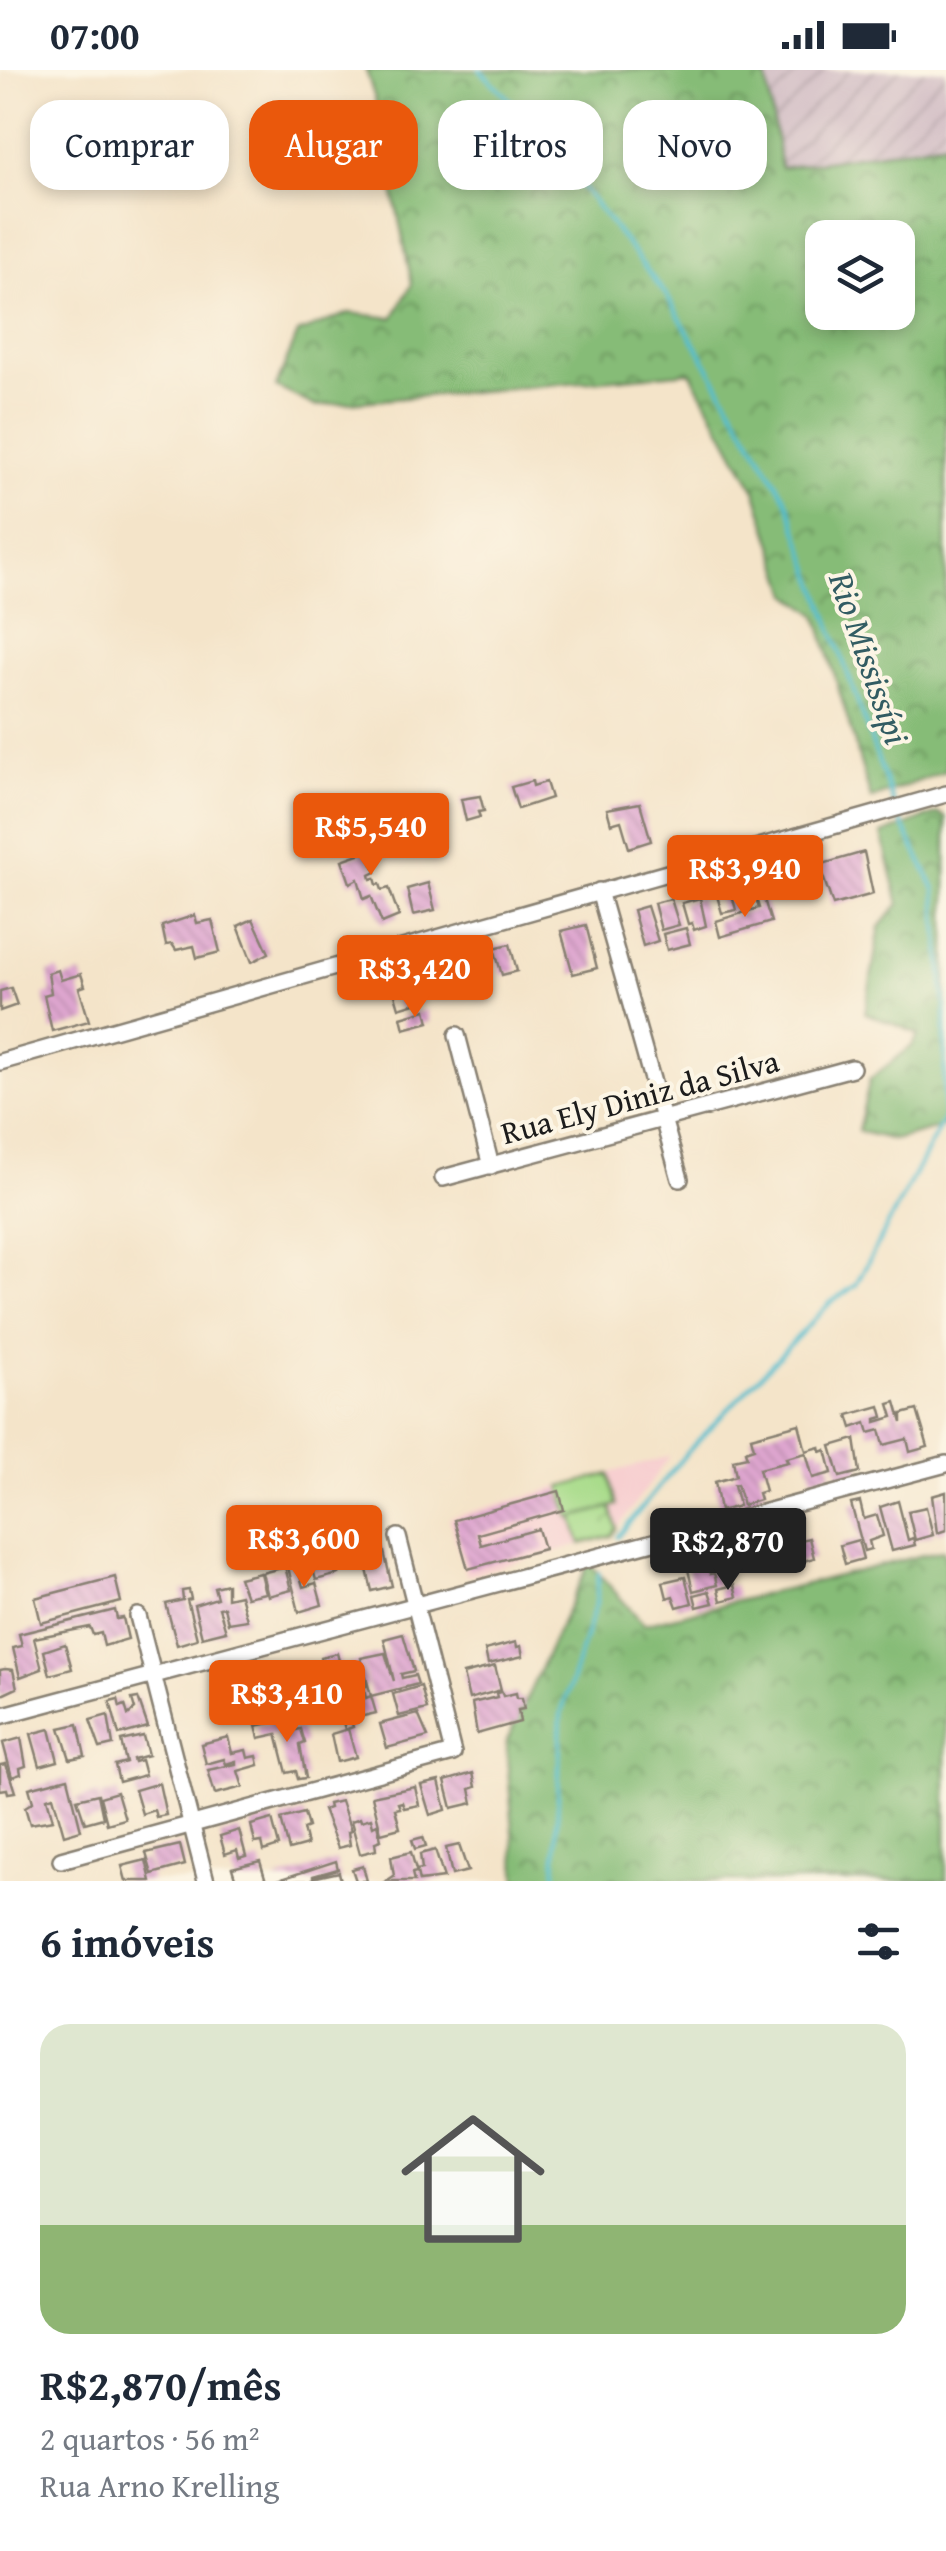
<!DOCTYPE html>
<html lang="pt">
<meta charset="utf-8">
<style>
body{margin:0;font-family:"Gentium Book Plus",serif;background:#f2f2f3;color:#1f2937;height:100vh;display:flex;flex-direction:column;font-size:38px;white-space:nowrap}
*{box-sizing:border-box;margin:0}
p{font-size:32px;color:#747a83}
.icon{flex:none;width:55px;height:55px;fill:none;stroke:currentColor;stroke-width:2;stroke-linecap:round;stroke-linejoin:round}
.map{position:relative;height:1811px;overflow:hidden}
.sheet{display:flex;flex-direction:column;background:#fff;flex:1}
.sheet>*{flex:none}
.banner{position:absolute;left:30px;top:30px;width:888px;height:90px;display:flex;gap:20px}
.tools{position:absolute;left:805px;top:150px;display:grid;gap:20px}
.tools a{display:grid;place-items:center;width:110px;height:110px;border-radius:20px;background:#fff;box-shadow:0 5px 15px #0003;font-size:50px}
.price{position:absolute;translate:-50% -85px;padding:0 22px;border-radius:10px;background:#ea580c;color:#fff;font-size:32px;line-height:65px;filter:drop-shadow(0 2px 5px #0008)}
.price::after{content:'';position:absolute;left:50%;top:60px;width:30px;height:22px;margin-left:-15px;background:inherit;clip-path:polygon(0 0,100% 0,50% 100%)}
.price.selected{background:#222;color:#fff}
ul{padding:0;list-style:none}
li{display:grid;align-content:center;gap:20px;height:530px;padding:0 40px}
li span{display:grid;place-items:center;height:310px;border-radius:30px;color:#555}
li>.icon{margin-inline-start:auto}
span .icon{width:180px;height:180px;fill:#fffc;stroke-width:1}
li b{font-size:42px}
h2{display:flex;justify-content:space-between;align-items:center;height:120px;padding:0 40px;font-size:42px}
.chip{padding:0 35px;border-radius:30px;background:#fff;box-shadow:0 5px 15px #0003;font-size:35px;line-height:90px}
.chip.selected{background:#ea580c;color:#fff}
.status{display:flex;justify-content:space-between;align-items:center;height:70px;padding:0 50px;background:#fff;direction:ltr}
.status svg{height:28px;fill:currentColor}
.map>svg:first-child{display:block}
.built{fill:#f7cfd0}
.industrial{fill:url(#industrial-furrows)}
.forest{fill:url(#forest-crowns);stroke:#516c4a;stroke-width:2.5;fill-rule:evenodd}
.park{fill:url(#park-crowns);stroke:#627c54;stroke-width:2.5}
.garden{fill:#a9dc8b;stroke:#627c54;stroke-width:2.5}
.lines{fill:none;stroke-linecap:round;stroke-linejoin:round}
.stream{stroke:#52bdce;stroke-width:4}
.building{fill:url(#building-back-hatch)}
.minor-casing{stroke:#888072;stroke-width:20}
.minor{stroke:#fff;stroke-width:15}
.labels{text-anchor:middle;stroke-width:8;stroke-linejoin:round;paint-order:stroke}
.street-label{font-size:32px;fill:#1c1c1c;stroke:#fcf5e5}
.water-label{font-size:35px;font-style:italic;fill:#325c63;stroke:#fcf5e5}
</style>
<div class="status"><b>07:00</b><svg viewBox="0 0 49 12"><path d="M0 12V9h3v3zM5 12V6h3v6zM10 12V3h3v9zM15 12V0h3v12zM26 1h20v11H26zM47 4h2v5h-2z"/></svg></div>
<div class="map">
<svg width="946" height="1811" viewBox="0 0 946 1811">
<defs>
<pattern id="industrial-furrows" width="10" height="10" patternUnits="userSpaceOnUse" patternTransform="scale(2.5)"><rect width="10" height="10" fill="#d2bdc5"/><path d="M-1 1l2-2M0 10L10 0M9 11l2-2" fill="none" stroke="#b4a2a9"/></pattern>
<pattern id="forest-crowns" width="20" height="18" patternUnits="userSpaceOnUse" patternTransform="scale(2.5)"><rect width="20" height="18" fill="#86bc77"/><path d="M2 6a3 3 0 1 1 6 0M12 15a3 3 0 1 1 6 0" fill="none" stroke="#6d9861"/></pattern>
<pattern id="park-crowns" width="20" height="18" patternUnits="userSpaceOnUse" patternTransform="scale(2.5)"><rect width="20" height="18" fill="#a9dc8b"/><path d="M2 6a3 3 0 1 1 6 0M12 15a3 3 0 1 1 6 0" fill="none" stroke="#91bc77"/></pattern>
<pattern id="building-back-hatch" width="6" height="6" patternUnits="userSpaceOnUse" patternTransform="scale(2.5)"><rect width="6" height="6" fill="#dea6cf"/><path d="M-1 5l2 2M0 0l6 6M5-1l2 2" fill="none" stroke="#be8eb1"/></pattern>
</defs>
<rect width="100%" height="100%" fill="#fcf5e5"/>
<filter id="ink" filterUnits="userSpaceOnUse"><feTurbulence type="fractalNoise" baseFrequency=".01" numOctaves="2"/><feDisplacementMap in="SourceGraphic" scale="20" xChannelSelector="R" yChannelSelector="G"/><feConvolveMatrix kernelMatrix="1 2 1 2 8 2 1 2 1" color-interpolation-filters="sRGB"/></filter>
<filter id="wash" filterUnits="userSpaceOnUse"><feTurbulence type="fractalNoise" baseFrequency=".0048" numOctaves="4" result="noise"/><feDisplacementMap in="SourceGraphic" scale="40" xChannelSelector="R" yChannelSelector="G"/><feGaussianBlur stdDeviation="2.25" result="paint"/><feColorMatrix in="noise" values="0 0 0 0 0 0 0 0 0 0 0 0 0 0 0 0 0 1.4 0 .05"/><feComposite in="paint" operator="in"/></filter>
<g filter="url(#wash)">
<rect width="100%" height="100%" fill="#f4e4c9"/>
<path class="built" d="M670,1386L612,1466L466,1506L449,1448Z"/>
<path class="industrial" d="M765,0H946V72L780,98Z"/>
<g class="forest">
<path d="M366,0H765L781,98L946,72V701L871,729L817,545L789,524L755,420L690,302L315,336L276,317L298,263L349,243L393,248L412,214L375,29ZM822,168H898V242H822Z"/>
<path d="M938,743L946,748V1056L893,1070L858,1061L870,1009L912,976L919,964L865,943L880,857L899,834L882,764Z"/>
<path d="M943,1480L946,1491V1811H517L506,1673L589,1493L644,1554Z"/>
</g>
<path class="park" d="M611,1437L617,1458L612,1466L581,1474L573,1447Z"/>
<path class="garden" d="M609,1404L617,1435L570,1448L561,1417Z"/>
<g class="lines">
<g class="stream">
<path d="M480,0L530,50L667,226L787,431L894,735"/>
<path d="M618,1467L689,1380L830,1233L856,1215L944,1049L945,940L935,819L897,744"/>
<path d="M555,1811L561,1644L596,1533L599,1503"/>
</g>
</g>
<g id="blocks">
<g class="building">
<path d="M532,711L533,716L546,712L551,728L518,739L511,717Z"/>
<path d="M480,726L484,741L478,742L480,747L466,751L461,729Z"/>
<path d="M640,733L651,771L629,778L621,751L611,754L607,739Z"/>
<path d="M371,761L380,784L370,788L376,802L370,805L371,809L375,808L377,815L380,814L382,820L389,818L399,846L382,853L371,826L364,829L358,809L350,813L342,790L365,782L359,765Z"/>
<path d="M864,782L873,824L833,835L819,795Z"/>
<path d="M428,813L435,840L413,845L407,819Z"/>
<path d="M730,818L736,840L722,843L716,822Z"/>
<path d="M763,826L771,852L720,867L716,851L759,838L756,828Z"/>
<path d="M700,828L706,856L694,860L692,853L688,854L682,833Z"/>
<path d="M671,829L679,855L661,860L654,833Z"/>
<path d="M647,836L658,871L643,876L633,840Z"/>
<path d="M195,845L197,853L212,850L220,882L197,888L194,876L176,880L172,874L166,875L162,856Z"/>
<path d="M253,849L269,883L252,892L238,856Z"/>
<path d="M586,855L597,898L573,904L561,861Z"/>
<path d="M686,858L690,874L667,880L663,864Z"/>
<path d="M510,874L517,901L502,905L494,878Z"/>
<path d="M469,886L475,906L452,912L447,891Z"/>
<path d="M58,900L61,910L81,904L85,916L79,918L89,951L52,961L44,925L51,923L48,903Z"/>
<path d="M411,902L419,932L399,938L390,908Z"/>
<path d="M11,918L17,935L0,941V921Z"/>
<path d="M426,940L429,952L404,959L401,947Z"/>
<path d="M896,1332L902,1353V1344L917,1340L928,1377L910,1382L907,1369L884,1375L880,1360L869,1363L866,1353L852,1358L848,1345L880,1336L883,1347L876,1349V1352L893,1347L889,1334Z"/>
<path d="M799,1354L806,1381L820,1377L821,1382L826,1380L832,1403L813,1408L806,1383L786,1388L788,1392L759,1399L765,1421L758,1423L760,1430L743,1435L737,1414L734,1415L739,1436L720,1441L715,1412L736,1406L733,1390L747,1387L745,1381L754,1378L751,1367Z"/>
<path d="M855,1369L860,1402L840,1407L831,1376Z"/>
<path d="M559,1421L564,1440L478,1464L481,1475L538,1459L544,1479L468,1499L454,1450Z"/>
<path d="M946,1422V1460L937,1463L932,1426Z"/>
<path d="M898,1431L908,1470L913,1468L915,1475L892,1481L880,1437Z"/>
<path d="M860,1432L864,1449L877,1445L883,1466L869,1471L871,1479L864,1481L851,1434Z"/>
<path d="M926,1437L933,1465L915,1470L908,1441Z"/>
<path d="M809,1468L814,1488L790,1495L784,1474Z"/>
<path d="M858,1470L863,1489L845,1494L840,1475Z"/>
<path d="M358,1475L362,1492L337,1499L339,1504L316,1510L312,1496L319,1494L317,1485Z"/>
<path d="M383,1477L392,1516L372,1521L363,1482Z"/>
<path d="M705,1486L710,1504L714,1503L717,1515L693,1521L686,1491Z"/>
<path d="M296,1491L303,1517L316,1513L322,1535L299,1542L287,1493Z"/>
<path d="M285,1497L291,1520L268,1526L262,1503Z"/>
<path d="M260,1503L265,1523L246,1527L239,1508Z"/>
<path d="M115,1507L121,1532L41,1553L35,1528Z"/>
<path d="M685,1507L692,1533L677,1537L673,1526L667,1528L663,1512Z"/>
<path d="M227,1514V1528L240,1525L247,1550L228,1553L224,1537L219,1538L226,1561L202,1567L194,1535L217,1528L214,1517Z"/>
<path d="M734,1515L737,1527L721,1531L718,1519Z"/>
<path d="M189,1520L191,1529L187,1530L197,1569L177,1575L166,1534L183,1530L182,1521Z"/>
<path d="M709,1521L713,1533L697,1537L694,1525Z"/>
<path d="M115,1540L117,1549L123,1548L128,1569L104,1576L101,1563L93,1565L90,1557L34,1568L42,1599L20,1607L13,1578L22,1576L19,1564Z"/>
<path d="M403,1564L414,1601L401,1604L402,1608L415,1605L418,1614L371,1626L361,1588L385,1583L394,1611L384,1569Z"/>
<path d="M516,1572L517,1577L521,1576L523,1586L488,1594L485,1580Z"/>
<path d="M65,1574L72,1599L50,1605L44,1581Z"/>
<path d="M337,1583L343,1606L326,1611L320,1587Z"/>
<path d="M360,1591L367,1616L350,1621L344,1596Z"/>
<path d="M495,1596L501,1620L469,1629L463,1604Z"/>
<path d="M5,1599L13,1600L17,1618L0,1626V1600Z"/>
<path d="M263,1604L268,1629L263,1630L268,1642L250,1647L239,1610Z"/>
<path d="M284,1611L285,1614L290,1613L294,1627L289,1628L291,1636L274,1641L267,1614Z"/>
<path d="M238,1612L244,1643L238,1644L236,1641L220,1645L216,1634L227,1631L223,1616Z"/>
<path d="M421,1616L427,1639L399,1646L393,1624Z"/>
<path d="M364,1620L366,1628L371,1626L376,1643L351,1649L353,1657L345,1660L342,1647L350,1645L347,1633L334,1637L331,1629Z"/>
<path d="M502,1622L503,1626L516,1623L517,1628H522L524,1639L518,1640L520,1652L477,1664L472,1633L497,1627L496,1623Z"/>
<path d="M138,1628L148,1657L119,1665L110,1631L118,1629L120,1637L125,1635L128,1645L135,1639L132,1629Z"/>
<path d="M418,1644L428,1667L387,1678L380,1654Z"/>
<path d="M108,1645L113,1675L100,1678L90,1650Z"/>
<path d="M284,1650L287,1662L301,1659L305,1673L300,1675L306,1708L298,1709L296,1701L287,1703L277,1664L259,1668L256,1656Z"/>
<path d="M78,1654L85,1686L70,1689L60,1658Z"/>
<path d="M50,1659L58,1691L40,1696L31,1664Z"/>
<path d="M348,1659L356,1687L337,1692L331,1664Z"/>
<path d="M143,1666L148,1685L133,1689L134,1692L141,1690L145,1705L119,1712L115,1695L126,1692L121,1671Z"/>
<path d="M228,1667L232,1683L246,1680L248,1688L257,1686L259,1695L238,1701L243,1717L215,1724L208,1700L236,1694V1691L226,1694L224,1689L206,1694L201,1674Z"/>
<path d="M21,1668L26,1696L20,1698L21,1704L12,1707L3,1673Z"/>
<path d="M6,1694L15,1722L8,1723L7,1719L0,1720V1695Z"/>
<path d="M473,1703L476,1717L470,1719L473,1733L452,1738L445,1711Z"/>
<path d="M68,1708L81,1760L64,1765L53,1726L47,1728L53,1750L30,1754L25,1737L33,1732L29,1718Z"/>
<path d="M439,1711L446,1740L430,1745L421,1715Z"/>
<path d="M159,1713L166,1745L156,1747L154,1740L142,1744L135,1720Z"/>
<path d="M415,1717L419,1735L404,1738L402,1732L398,1733L400,1738L395,1739L400,1758L381,1763L372,1726Z"/>
<path d="M117,1722L125,1749L107,1754L100,1727Z"/>
<path d="M98,1724L103,1748L85,1753L77,1729Z"/>
<path d="M341,1731L351,1761L348,1762L350,1775L338,1778L323,1740L329,1738L328,1734Z"/>
<path d="M304,1743L308,1757L303,1759L307,1775L289,1780L281,1749Z"/>
<path d="M360,1748L361,1751L371,1748L373,1756L377,1754L381,1770L375,1772L376,1780L360,1784L351,1751Z"/>
<path d="M272,1749L279,1776L264,1781L262,1772L255,1773L251,1755Z"/>
<path d="M239,1760L246,1786L239,1788L237,1780L225,1784L220,1766Z"/>
<path d="M423,1767L426,1776L415,1779L412,1770Z"/>
<path d="M180,1775L185,1795L152,1804L146,1783Z"/>
<path d="M459,1775L468,1801L452,1805L446,1778Z"/>
<path d="M435,1780L444,1808L419,1811L417,1802L412,1803L414,1811H386L394,1806L391,1787L411,1782L416,1800L422,1799L420,1784Z"/>
<path d="M146,1790L151,1811H126L122,1796Z"/>
<path d="M260,1791L266,1811H236L232,1798Z"/>
<path d="M336,1791L338,1799L313,1806V1808L339,1802L341,1811H275Z"/>
<path d="M363,1796L367,1811H356L352,1799Z"/>
</g>
</g>
</g>
<g filter="url(#ink)">
<use href="#blocks" fill-opacity="0" stroke="#888072" stroke-width="2.5"/>
<g class="lines">
<g class="minor-casing">
<g id="minor">
<path d="M599,821L680,1109"/>
<path d="M457,965L491,1096"/>
<path d="M0,992L946,724"/>
<path d="M443,1108L852,998"/>
<path d="M138,1546L206,1811"/>
<path d="M0,1646L946,1394"/>
<path d="M61,1790L453,1683L398,1467"/>
</g>
</g>
<use href="#minor" class="minor"/>
</g>
</g>
<g class="labels">
<g class="street-label">
<text transform="translate(640 1027) rotate(-15)" y="11">Rua Ely Diniz da Silva</text>
</g>
<g class="water-label">
<text transform="translate(869 588) rotate(71)" y="12">Rio Mississípi</text>
</g>
</g>
</svg>
<div class="tools">
<a><svg class="icon" aria-label="layers" viewBox="0 0 24 24"><path d="M12 4l9 5-9 5-9-5zM3 14l9 5 9-5"/></svg></a>
</div>
<b class="price" style="left:371px;top:808px">R$5,540</b>
<b class="price" style="left:745px;top:850px">R$3,940</b>
<b class="price" style="left:415px;top:950px">R$3,420</b>
<b class="price" style="left:304px;top:1520px">R$3,600</b>
<b class="price selected" style="left:728px;top:1523px">R$2,870</b>
<b class="price" style="left:287px;top:1675px">R$3,410</b>
<div class="banner">
<a class="chip">Comprar</a>
<a class="chip selected">Alugar</a>
<a class="chip">Filtros</a>
<a class="chip">Novo</a>
</div>
</div>
<section class="sheet">
<h2>6 imóveis<svg class="icon" aria-label="filters" viewBox="0 0 24 24"><path d="M4 7h16M4 17h16"/><circle cx="9" cy="7" r="2"/><circle cx="15" cy="17" r="2"/></svg></h2>
<ul>
<li><span style="background:linear-gradient(#dfe7d0 65%,#8fb573 0)"><svg class="icon" aria-label="home" viewBox="0 0 24 24"><path d="M3 11l9-7 9 7M6 9v11h12V9"/></svg></span><div><b>R$2,870/mês</b><p>2 quartos · 56 m²</p><p>Rua Arno Krelling</p></div></li>
</ul>
</section>
